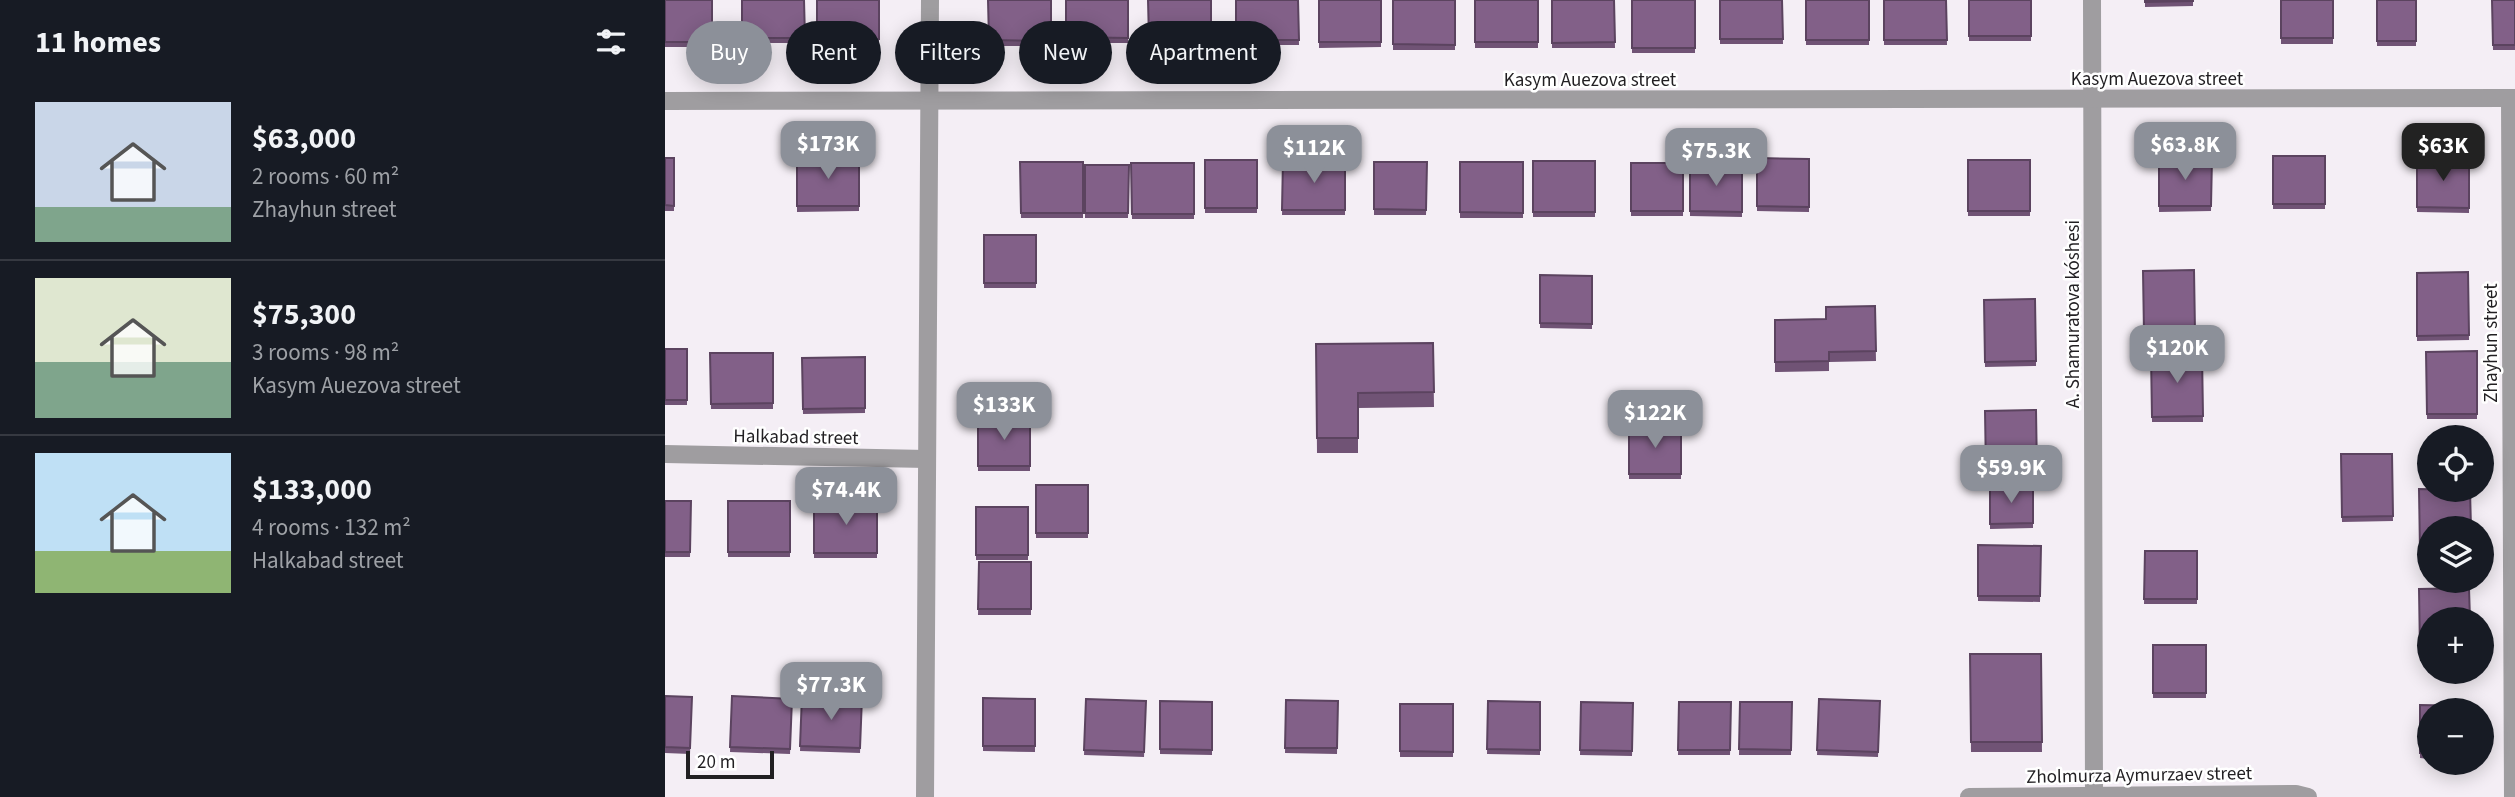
<!DOCTYPE html>
<meta charset="utf-8">
<style>
body{margin:0;font-family:"Source Sans 3",sans-serif;background:#20242c;color:#f1f3f6;height:100vh;display:flex;flex-direction:column;font-size:26px;white-space:nowrap}
*{box-sizing:border-box;margin:0}
p{font-size:23px;color:#9ea1a6}
.icon{flex:none;width:38px;height:38px;fill:none;stroke:currentColor;stroke-width:2;stroke-linecap:round;stroke-linejoin:round}
.map{position:relative;flex:1;overflow:hidden}
.details{display:flex;flex-direction:column;background:#171b24;width:665px}
.details>*{flex:none}
.top-card{position:absolute;left:21px;top:21px;width:665px;height:63px;display:flex;gap:14px}
.tools{position:absolute;left:1752px;top:425px;display:grid;gap:14px}
.tools a{display:grid;place-items:center;width:77px;height:77px;border-radius:50%;background:#171b24;box-shadow:0 4px 18px #0003;font-size:35px}
.scale{position:absolute;left:21px;bottom:18px;width:88px;box-sizing:border-box;padding-left:7px;border:4px solid #211f22;border-top:0;font-size:19px;line-height:24px;white-space:nowrap;color:#211f22;-webkit-text-stroke:5px #fff;paint-order:stroke}
.price{position:absolute;translate:-50% -60px;padding:0 16px;border-radius:14px;background:#8c9099;color:#fff;font-size:23px;line-height:46px;filter:drop-shadow(0 2px 4px #0008)}
.price::after{content:'';position:absolute;left:50%;top:42px;width:21px;height:16px;margin-left:-10px;background:inherit;clip-path:polygon(0 0,100% 0,50% 100%)}
.price.active{background:#222;color:#fff}
ul{padding:0;list-style:none}
li{display:flex;align-items:center;gap:21px;height:175px;padding:0 35px}
li+li{border-top:2px solid #363941}
li span{display:grid;place-items:center;flex:none;width:196px;height:140px;border-radius:0px;color:#555}
li>.icon{margin-inline-start:auto}
span .icon{width:84px;height:84px;fill:#fffc;stroke-width:1}
li b{font-size:30px}
h2{display:flex;justify-content:space-between;align-items:center;height:84px;padding:0 35px;font-size:30px}
.tag{padding:0 24px;border-radius:32px;background:#171b24;box-shadow:0 4px 18px #0003;font-size:24px;line-height:63px}
.tag.active{background:#8c9099;color:#fff}
main{display:flex;flex:1;min-height:0}
.map>svg:first-child{display:block}
.lines{fill:none;stroke-linecap:round;stroke-linejoin:round}
.minor{stroke:#9f9da0;stroke-width:18}
.wall{fill:#705375}
.building{fill:#826088;stroke:#5b435f;stroke-width:2}
.labels{text-anchor:middle;stroke-width:5;stroke-linejoin:round;paint-order:stroke}
.street-label{font-size:19px;fill:#211f22;stroke:#fff}
</style>
<main>
<section class="details">
<h2>11 homes<svg class="icon" aria-label="filters" viewBox="0 0 24 24"><path d="M4 7h16M4 17h16"/><circle cx="9" cy="7" r="2"/><circle cx="15" cy="17" r="2"/></svg></h2>
<ul>
<li><span style="background:linear-gradient(#c9d6e8 75%,#7fa58c 0)"><svg class="icon" aria-label="home" viewBox="0 0 24 24"><path d="M3 11l9-7 9 7M6 9v11h12V9"/></svg></span><div><b>$63,000</b><p>2 rooms · 60 m²</p><p>Zhayhun street</p></div></li>
<li><span style="background:linear-gradient(#dfe7d0 60%,#7fa58c 0)"><svg class="icon" aria-label="home" viewBox="0 0 24 24"><path d="M3 11l9-7 9 7M6 9v11h12V9"/></svg></span><div><b>$75,300</b><p>3 rooms · 98 m²</p><p>Kasym Auezova street</p></div></li>
<li><span style="background:linear-gradient(#bfe0f5 70%,#8fb573 0)"><svg class="icon" aria-label="home" viewBox="0 0 24 24"><path d="M3 11l9-7 9 7M6 9v11h12V9"/></svg></span><div><b>$133,000</b><p>4 rooms · 132 m²</p><p>Halkabad street</p></div></li>
</ul>
</section>
<div class="map">
<svg width="1850" height="797" viewBox="0 0 1850 797">
<rect width="100%" height="100%" fill="#f4eef5"/>
<g class="lines">
<g class="minor">
<path d="M1427,0L1429,796"/>
<path d="M1845,98L1848,797"/>
<path d="M0,101L1850,98"/>
<path d="M0,454L262,459"/>
<path d="M260,797L265,0"/>
<path d="M1304,797L1631,794L1643,797"/>
</g>
</g>
<g class="wall">
<rect x="0" y="0" width="47" height="47"/>
<path d="M77,0H139L140,43H77Z"/>
<rect x="152" y="0" width="62" height="44"/>
<path d="M323,0H386V46H324Z"/>
<rect x="401" y="0" width="62" height="43"/>
<path d="M483,0H546V44H484Z"/>
<path d="M571,0H633L634,45H571Z"/>
<path d="M654,0H716V47L654,48Z"/>
<rect x="728" y="0" width="62" height="50"/>
<rect x="810" y="0" width="63" height="48"/>
<path d="M887,0H949L950,48H887Z"/>
<rect x="967" y="0" width="63" height="53"/>
<path d="M1055,0H1117L1118,44H1055Z"/>
<rect x="1141" y="0" width="63" height="45"/>
<path d="M1219,0H1281L1282,45H1219Z"/>
<rect x="1304" y="0" width="62" height="41"/>
<path d="M1480,0H1528V6L1480,7Z"/>
<rect x="1616" y="0" width="52" height="44"/>
<rect x="1712" y="0" width="39" height="46"/>
<path d="M1827,0H1850V50H1828Z"/>
<path d="M194,155V211L132,212V156Z"/>
<rect x="1608" y="156" width="52" height="53"/>
<rect x="0" y="158" width="9" height="53"/>
<path d="M1092,158L1144,159V212L1092,211Z"/>
<path d="M1494,158H1547L1546,211L1494,212Z"/>
<path d="M618,159H680V215H617Z"/>
<path d="M1752,159L1804,160V213L1752,212Z"/>
<rect x="540" y="160" width="52" height="53"/>
<rect x="1303" y="160" width="62" height="56"/>
<rect x="868" y="161" width="62" height="56"/>
<path d="M355,162H418V218H356Z"/>
<path d="M709,162H762L761,215H709Z"/>
<rect x="795" y="162" width="63" height="56"/>
<path d="M466,163H529V219H467Z"/>
<rect x="966" y="163" width="52" height="53"/>
<path d="M1025,163L1077,164V217L1025,216Z"/>
<path d="M420,165H464L463,218H420Z"/>
<rect x="319" y="235" width="52" height="53"/>
<path d="M1529,270L1530,337L1479,338L1478,271Z"/>
<path d="M1803,272L1804,340L1752,341V273Z"/>
<path d="M875,275L927,276V329L875,328Z"/>
<path d="M1319,300L1371,361V366L1320,367Z"/>
<path d="M1210,306L1211,361L1164,362V371L1110,372V320L1161,319Z"/>
<path d="M768,343L769,407L693,408V453H652L651,344Z"/>
<rect x="0" y="349" width="22" height="56"/>
<path d="M1812,351V419H1762L1761,352Z"/>
<path d="M45,353H108V409H46Z"/>
<path d="M1537,354L1538,422H1487L1486,355Z"/>
<path d="M200,357V413L138,414L137,358Z"/>
<path d="M1320,411L1372,472V478H1321Z"/>
<rect x="313" y="418" width="52" height="53"/>
<rect x="964" y="426" width="52" height="53"/>
<path d="M1676,454H1727L1728,521L1677,522Z"/>
<rect x="371" y="485" width="52" height="53"/>
<path d="M1325,486H1368V528L1325,529Z"/>
<path d="M1754,489L1764,528V557H1755Z"/>
<path d="M0,501H26L25,557H0Z"/>
<rect x="63" y="501" width="62" height="56"/>
<rect x="149" y="502" width="63" height="56"/>
<rect x="311" y="507" width="52" height="53"/>
<path d="M1313,545L1376,546L1375,602L1313,601Z"/>
<path d="M1480,551H1532V604H1479Z"/>
<path d="M314,562H366V615H313Z"/>
<path d="M1754,589L1764,620V656H1755Z"/>
<rect x="1488" y="645" width="53" height="53"/>
<path d="M1305,654H1376L1377,752H1306Z"/>
<path d="M137,695L197,697L195,753L135,751Z"/>
<path d="M0,696L27,697L25,754L0,753Z"/>
<path d="M67,696L127,699L125,754L65,752Z"/>
<path d="M318,698L370,699V752L318,751Z"/>
<path d="M421,699L481,701L479,757L419,755Z"/>
<path d="M1154,699L1215,701L1213,757L1152,755Z"/>
<path d="M621,700L673,701L672,754L620,753Z"/>
<path d="M495,701L547,702V755L495,754Z"/>
<path d="M823,701L875,702V755L822,754Z"/>
<path d="M916,702L968,703L967,756L915,755Z"/>
<path d="M1014,702H1066L1065,755H1013Z"/>
<path d="M1075,702H1127L1126,755H1074Z"/>
<rect x="735" y="704" width="53" height="53"/>
<path d="M1755,705L1764,710V759L1755,758Z"/>
</g>
<g class="building">
<rect x="0" y="0" width="47" height="42"/>
<path d="M77,0H139L140,38H77Z"/>
<rect x="152" y="0" width="62" height="39"/>
<path d="M323,0H386V41L324,40Z"/>
<path d="M401,0H463V38L401,37Z"/>
<path d="M483,0H546V39H484Z"/>
<path d="M571,0H633L634,40H571Z"/>
<rect x="654" y="0" width="62" height="42"/>
<path d="M728,0H790V45L728,44Z"/>
<rect x="810" y="0" width="63" height="42"/>
<path d="M887,0H949L950,42L887,43Z"/>
<rect x="967" y="0" width="63" height="48"/>
<path d="M1055,0H1117L1118,39H1055Z"/>
<rect x="1141" y="0" width="63" height="40"/>
<path d="M1219,0H1281L1282,40H1219Z"/>
<rect x="1304" y="0" width="62" height="36"/>
<path d="M1480,0H1528V1L1480,2Z"/>
<rect x="1616" y="0" width="52" height="38"/>
<rect x="1712" y="0" width="39" height="41"/>
<path d="M1827,0H1850V45H1828Z"/>
<path d="M194,155V206H132V156Z"/>
<rect x="1608" y="156" width="52" height="48"/>
<path d="M0,158H9V206L0,205Z"/>
<path d="M1092,158L1144,159V207L1092,206Z"/>
<path d="M1494,158H1547L1546,206H1494Z"/>
<path d="M618,159H680V210H617Z"/>
<path d="M1752,159L1804,160V208L1752,207Z"/>
<rect x="540" y="160" width="52" height="48"/>
<rect x="1303" y="160" width="62" height="51"/>
<rect x="868" y="161" width="62" height="51"/>
<path d="M355,162H418V213H356Z"/>
<path d="M709,162H762L761,210L709,209Z"/>
<path d="M795,162H858V213L795,212Z"/>
<path d="M466,163H529V214H467Z"/>
<rect x="966" y="163" width="52" height="48"/>
<path d="M1025,163L1077,164V212L1025,211Z"/>
<path d="M420,165H464L463,213H420Z"/>
<rect x="319" y="235" width="52" height="48"/>
<path d="M1529,270L1530,332L1479,333L1478,271Z"/>
<path d="M1803,272L1804,335L1752,336V273Z"/>
<path d="M875,275L927,276V324L875,323Z"/>
<path d="M1370,299L1371,361L1320,362L1319,300Z"/>
<path d="M1210,306L1211,351L1164,352V361L1110,362V320L1161,319V307Z"/>
<path d="M768,343L769,392L693,393V438H652L651,344Z"/>
<rect x="0" y="349" width="22" height="51"/>
<path d="M1812,351V414H1762L1761,352Z"/>
<path d="M45,353H108V403L46,404Z"/>
<path d="M1537,354L1538,416L1487,417L1486,355Z"/>
<path d="M200,357V408L138,409L137,358Z"/>
<path d="M1371,410L1372,472L1321,473L1320,411Z"/>
<rect x="313" y="418" width="52" height="48"/>
<rect x="964" y="426" width="52" height="48"/>
<path d="M1676,454H1727L1728,516L1677,517Z"/>
<rect x="371" y="485" width="52" height="48"/>
<path d="M1325,486H1368V523L1325,524Z"/>
<path d="M1754,489L1805,490L1806,528H1764V551H1755Z"/>
<path d="M0,501H26L25,552H0Z"/>
<rect x="63" y="501" width="62" height="51"/>
<rect x="149" y="502" width="63" height="51"/>
<rect x="311" y="507" width="52" height="48"/>
<path d="M1313,545L1376,546L1375,596H1313Z"/>
<path d="M1480,551H1532V599H1479Z"/>
<path d="M314,562H366V609H313Z"/>
<path d="M1804,588L1805,620H1764V651H1755L1754,589Z"/>
<rect x="1488" y="645" width="53" height="48"/>
<path d="M1305,654H1376L1377,742H1306Z"/>
<path d="M137,695L197,697L195,748L135,746Z"/>
<path d="M0,696L27,697L25,748L0,747Z"/>
<path d="M67,696L127,699L125,749L65,747Z"/>
<path d="M318,698L370,699V746H318Z"/>
<path d="M421,699L481,701L479,752L419,750Z"/>
<path d="M1154,699L1215,701L1213,752L1152,750Z"/>
<path d="M621,700L673,701L672,748H620Z"/>
<path d="M495,701L547,702V750L495,749Z"/>
<path d="M823,701L875,702V750L822,749Z"/>
<path d="M916,702L968,703L967,751L915,750Z"/>
<path d="M1014,702H1066L1065,750H1013Z"/>
<path d="M1075,702H1127L1126,750L1074,749Z"/>
<path d="M735,704H788V752L735,751Z"/>
<path d="M1755,705L1807,706V710H1764V753H1755Z"/>
</g>
<g class="labels">
<g class="street-label">
<text x="1492" y="85">Kasym Auezova street</text>
<text x="925" y="86">Kasym Auezova street</text>
<text transform="translate(1407 314) rotate(-90)" y="7">A. Shamuratova kóshesi</text>
<text transform="translate(1825 343) rotate(-90)" y="7">Zhayhun street</text>
<text transform="translate(131 436) rotate(1)" y="7">Halkabad street</text>
<text transform="translate(1474 774) rotate(-1)" y="7">Zholmurza Aymurzaev street</text>
</g>
</g>
</svg>
<div class="tools">
<a><svg class="icon" aria-label="locate" viewBox="0 0 24 24"><circle cx="12" cy="12" r="6"/><path d="M12 2v4M12 18v4M2 12h4M18 12h4"/></svg></a>
<a><svg class="icon" aria-label="layers" viewBox="0 0 24 24"><path d="M12 4l9 5-9 5-9-5zM3 14l9 5 9-5"/></svg></a>
<a>+</a>
<a>−</a>
</div>
<div class="scale">20 m</div>
<b class="price" style="left:163px;top:181px">$173K</b>
<b class="price" style="left:1520px;top:182px">$63.8K</b>
<b class="price active" style="left:1778px;top:183px">$63K</b>
<b class="price" style="left:649px;top:185px">$112K</b>
<b class="price" style="left:1051px;top:188px">$75.3K</b>
<b class="price" style="left:1512px;top:385px">$120K</b>
<b class="price" style="left:339px;top:442px">$133K</b>
<b class="price" style="left:990px;top:450px">$122K</b>
<b class="price" style="left:1346px;top:505px">$59.9K</b>
<b class="price" style="left:181px;top:527px">$74.4K</b>
<b class="price" style="left:166px;top:722px">$77.3K</b>
<div class="top-card">
<a class="tag active">Buy</a>
<a class="tag">Rent</a>
<a class="tag">Filters</a>
<a class="tag">New</a>
<a class="tag">Apartment</a>
</div>
</div>
</main>
